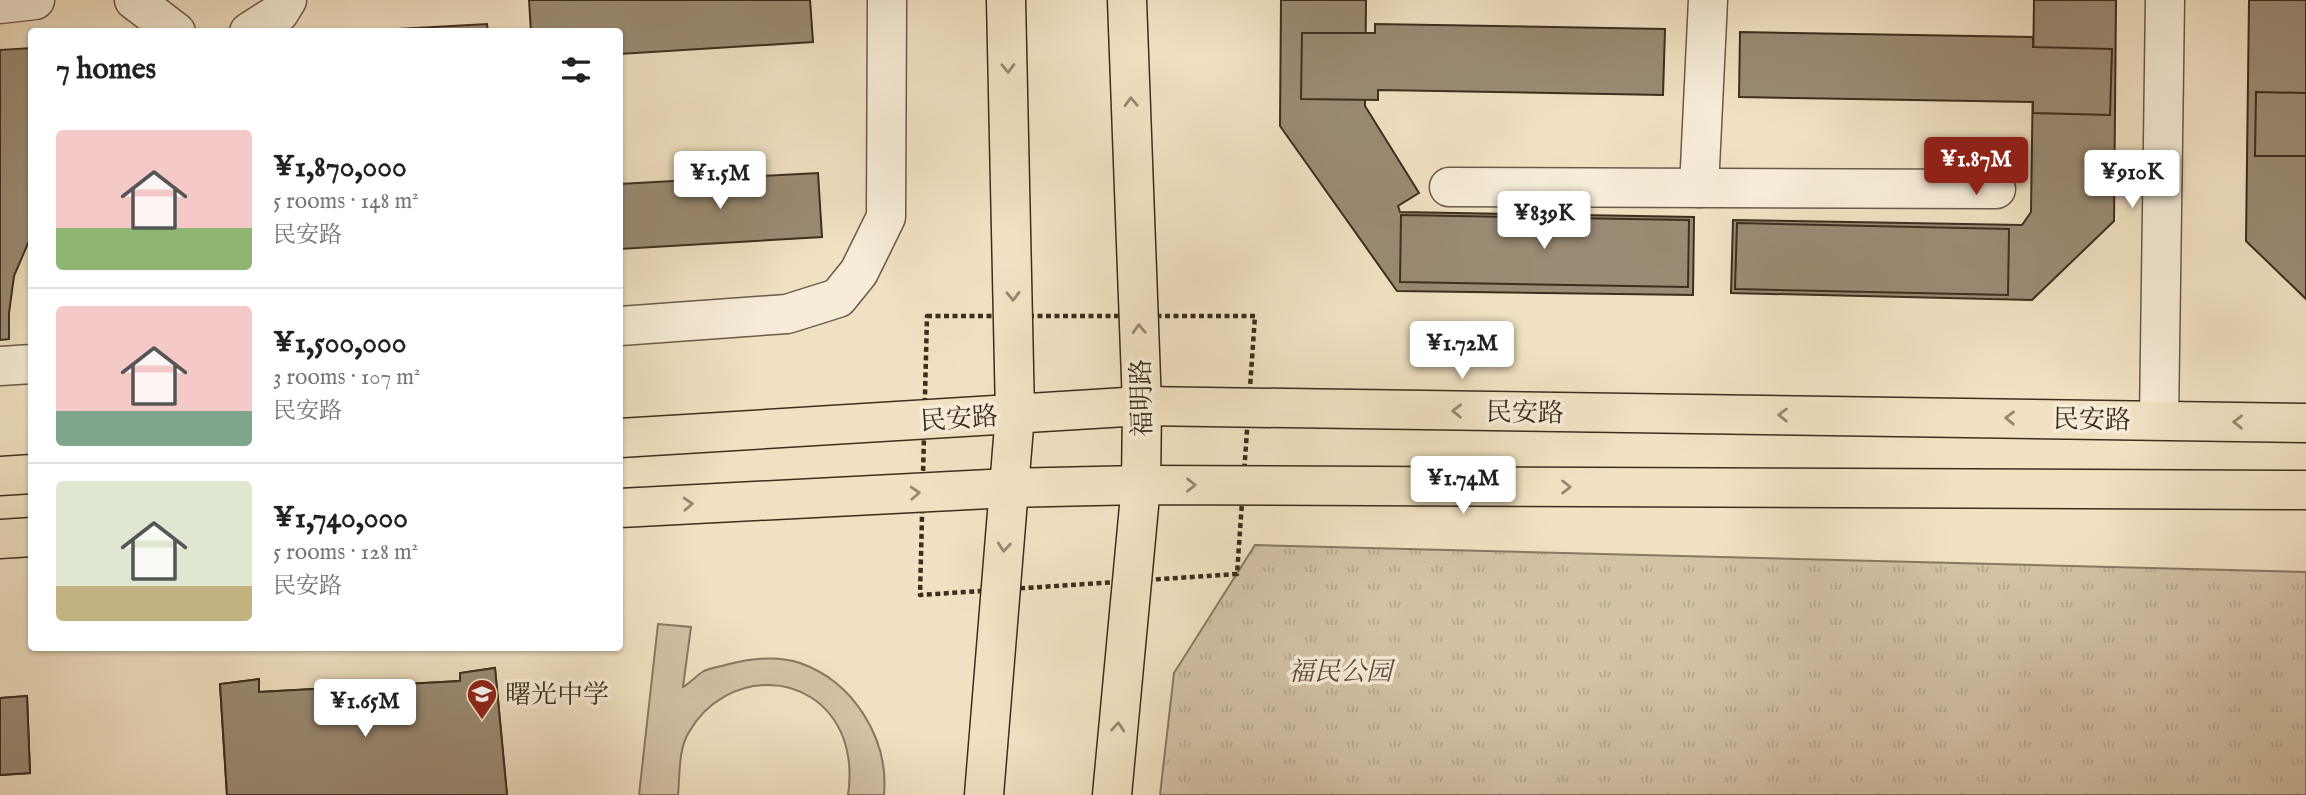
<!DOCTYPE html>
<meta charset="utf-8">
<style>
body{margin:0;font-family:"IM FELL English","Noto Serif SC",serif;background:#f6f6f6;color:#222;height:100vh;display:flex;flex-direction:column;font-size:26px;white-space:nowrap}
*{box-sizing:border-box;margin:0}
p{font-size:23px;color:#767676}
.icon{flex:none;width:38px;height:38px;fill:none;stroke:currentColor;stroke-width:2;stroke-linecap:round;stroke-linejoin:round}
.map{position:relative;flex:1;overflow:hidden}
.drawer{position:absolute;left:28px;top:28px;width:595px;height:623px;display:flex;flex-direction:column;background:#fff;border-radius:7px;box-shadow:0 2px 5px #0004}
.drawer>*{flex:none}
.price{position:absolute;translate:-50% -60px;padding:0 16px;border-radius:7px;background:#fff;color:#222;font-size:23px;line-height:46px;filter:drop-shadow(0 2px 4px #0008)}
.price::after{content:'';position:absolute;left:50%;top:42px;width:21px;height:16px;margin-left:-10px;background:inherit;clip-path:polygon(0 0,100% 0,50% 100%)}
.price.selected{background:#8f2418;color:#fff}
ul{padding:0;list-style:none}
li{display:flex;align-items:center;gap:21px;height:175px;padding:0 28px}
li+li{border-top:2px solid #e0e0e0}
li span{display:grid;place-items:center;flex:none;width:196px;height:140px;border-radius:7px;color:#555}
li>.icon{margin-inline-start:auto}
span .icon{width:84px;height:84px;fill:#fffc;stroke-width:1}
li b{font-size:30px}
h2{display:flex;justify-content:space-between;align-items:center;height:84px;padding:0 28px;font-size:30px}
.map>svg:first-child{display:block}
.grass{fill:#d3c2a6;stroke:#887862;stroke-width:2}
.park{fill:url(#park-tufts);stroke:#887862;stroke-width:2}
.building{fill:#9b8b74;stroke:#3e2d1f;stroke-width:2}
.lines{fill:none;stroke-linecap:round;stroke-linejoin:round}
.minor-casing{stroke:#6b5a48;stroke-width:41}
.major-casing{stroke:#3e2d1f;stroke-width:41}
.path{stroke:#3e2d1f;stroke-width:4.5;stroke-dasharray:5 3.5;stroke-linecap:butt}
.minor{stroke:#f6ecd7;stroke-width:38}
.major{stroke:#f1e1c2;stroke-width:38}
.oneway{stroke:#988770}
.labels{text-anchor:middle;stroke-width:7;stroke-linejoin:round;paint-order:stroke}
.street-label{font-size:26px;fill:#3e2d1f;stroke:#f6ecd7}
.park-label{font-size:26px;font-style:italic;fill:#5c4b3a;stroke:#f6ecd7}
.poi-label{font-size:26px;fill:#3e2d1f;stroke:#f6ecd7;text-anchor:start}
</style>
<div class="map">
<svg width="2306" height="795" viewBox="0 0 2306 795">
<defs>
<pattern id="park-tufts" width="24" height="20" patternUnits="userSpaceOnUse" patternTransform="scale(1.75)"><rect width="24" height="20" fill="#d3c2a6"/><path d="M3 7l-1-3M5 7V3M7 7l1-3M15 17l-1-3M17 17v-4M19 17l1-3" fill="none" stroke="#b6a78e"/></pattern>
</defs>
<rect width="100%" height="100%" fill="#f1e1c2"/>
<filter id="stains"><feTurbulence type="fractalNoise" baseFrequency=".00286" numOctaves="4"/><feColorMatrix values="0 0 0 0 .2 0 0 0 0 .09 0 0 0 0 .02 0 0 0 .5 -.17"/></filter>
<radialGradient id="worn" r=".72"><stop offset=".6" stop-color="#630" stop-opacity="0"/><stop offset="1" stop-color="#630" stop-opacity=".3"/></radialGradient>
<path class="grass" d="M658,624L691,627L683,687C690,683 697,675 704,671C711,668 719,667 725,665C748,659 777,655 800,663C854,682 889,739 884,795H848C851,775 850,756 843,737C815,667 724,670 689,732C678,750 680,775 678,795H639Z"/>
<path class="park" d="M1255,545L2306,572V795H1160L1174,673Z"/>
<g class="building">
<path d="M529,0H810L813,42L620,54V32H531Z"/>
<path d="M1281,0H1366L1365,106L1419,193L1398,206L1400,212L1694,217L1693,295L1397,291L1280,126Z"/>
<path d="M2034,0H2116L2114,221L2032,300L1731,293L1733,220L2022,225L2031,212Z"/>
<path d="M2249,0H2306V299L2246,241Z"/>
<path d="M487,24L488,32H343Z"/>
<path d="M1375,24L1665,29L1663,95L1378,90V100L1301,99L1302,33H1375Z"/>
<path d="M1740,32L2033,37V47L2112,49L2110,115L2033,113V102L1739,97Z"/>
<path d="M32,48V234L14,276L9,313V339L0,340V50Z"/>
<path d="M2256,92L2306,93V156H2255Z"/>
<path d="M818,173L822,237L620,249V184Z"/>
<path d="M1401,215L1689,220L1688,287L1400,282Z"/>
<path d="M1737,223L2009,229L2008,295L1735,289Z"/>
<path d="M495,668L507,795H227L220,684L259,679V692L460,681V673Z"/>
<path d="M495,668L507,795H227L220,684L259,679V692L460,681V673Z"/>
<path d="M27,696L30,773L0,775V698Z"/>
<path d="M27,696L30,773L0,775V698Z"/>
</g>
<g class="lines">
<g class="minor-casing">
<g id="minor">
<path d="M134,0L176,32"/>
<path d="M0,4L35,0"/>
<path d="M249,32L279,13L287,0"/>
<path d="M1449,187L1996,189"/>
<path d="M1699,188L1708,0"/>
<path d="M620,326L787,314L838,298L859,272L886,217L887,0"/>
<path d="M0,366L32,364"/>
<path d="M2159,420L2165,0"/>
</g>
</g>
<g class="major-casing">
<g id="major">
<path d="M620,438L1142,406L2306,423"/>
<path d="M0,476L32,474"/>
<path d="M620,508L1009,488L1141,485L2306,490"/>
<path d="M0,539L32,537"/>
<path d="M984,795L1015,414L1006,0"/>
<path d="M1112,795L1141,485L1142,406L1127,0"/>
</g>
</g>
<path class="path" d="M927,316H1255L1237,574L920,595Z"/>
<use href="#minor" class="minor"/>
<use href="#major" class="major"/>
</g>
<defs><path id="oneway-chevron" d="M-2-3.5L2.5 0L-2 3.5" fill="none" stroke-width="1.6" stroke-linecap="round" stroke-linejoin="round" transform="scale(1.75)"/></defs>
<g class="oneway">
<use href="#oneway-chevron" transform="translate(1008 68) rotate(89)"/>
<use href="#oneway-chevron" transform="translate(1131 102) rotate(-92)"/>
<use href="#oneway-chevron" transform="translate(1013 296) rotate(89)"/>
<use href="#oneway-chevron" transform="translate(1139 329) rotate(-92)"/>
<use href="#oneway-chevron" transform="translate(1457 411) rotate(-179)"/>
<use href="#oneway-chevron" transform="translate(1783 415) rotate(-179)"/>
<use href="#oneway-chevron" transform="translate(2010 418) rotate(-179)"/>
<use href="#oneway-chevron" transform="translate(2238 422) rotate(-179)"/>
<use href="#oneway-chevron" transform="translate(1191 485)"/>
<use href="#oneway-chevron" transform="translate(1566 487)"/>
<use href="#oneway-chevron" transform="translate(915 493) rotate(-3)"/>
<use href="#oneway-chevron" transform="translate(688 504) rotate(-3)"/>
<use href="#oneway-chevron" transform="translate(1004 547) rotate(95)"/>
<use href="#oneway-chevron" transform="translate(1118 727) rotate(-85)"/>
</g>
<defs>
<g id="school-pin" transform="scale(1.575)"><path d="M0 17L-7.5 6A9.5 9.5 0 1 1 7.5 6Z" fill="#8f2418" stroke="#f6ecd7"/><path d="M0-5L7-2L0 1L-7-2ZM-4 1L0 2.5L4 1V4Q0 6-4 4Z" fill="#fff"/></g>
</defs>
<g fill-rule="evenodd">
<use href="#school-pin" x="482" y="694"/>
</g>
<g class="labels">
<g class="street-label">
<text transform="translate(1141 398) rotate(-91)" y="9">福明路</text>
<text transform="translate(1525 412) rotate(1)" y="9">民安路</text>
<text transform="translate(959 418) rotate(-4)" y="9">民安路</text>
<text transform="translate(2092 419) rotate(1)" y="9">民安路</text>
</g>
<g class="park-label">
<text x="1340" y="680">福民公园</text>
</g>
<g class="poi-label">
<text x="505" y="703">曙光中学</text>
</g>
</g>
<rect width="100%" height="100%" filter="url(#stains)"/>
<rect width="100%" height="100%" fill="url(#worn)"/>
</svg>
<b class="price selected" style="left:1976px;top:197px">¥1.87M</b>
<b class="price" style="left:2132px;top:210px">¥910K</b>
<b class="price" style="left:720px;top:211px">¥1.5M</b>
<b class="price" style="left:1544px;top:251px">¥839K</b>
<b class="price" style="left:1462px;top:381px">¥1.72M</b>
<b class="price" style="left:1463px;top:516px">¥1.74M</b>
<b class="price" style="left:365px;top:739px">¥1.65M</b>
<section class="drawer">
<h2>7 homes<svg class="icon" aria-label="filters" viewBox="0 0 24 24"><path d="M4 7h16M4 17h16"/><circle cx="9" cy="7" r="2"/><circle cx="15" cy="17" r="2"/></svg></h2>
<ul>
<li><span style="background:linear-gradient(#f6c9c9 70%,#8fb573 0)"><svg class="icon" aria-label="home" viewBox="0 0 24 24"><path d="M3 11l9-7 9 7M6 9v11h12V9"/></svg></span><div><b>¥1,870,000</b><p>5 rooms · 148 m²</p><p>民安路</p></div></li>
<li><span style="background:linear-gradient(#f6c9c9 75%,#7fa58c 0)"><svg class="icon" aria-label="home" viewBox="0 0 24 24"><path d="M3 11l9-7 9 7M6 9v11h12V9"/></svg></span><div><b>¥1,500,000</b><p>3 rooms · 107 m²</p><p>民安路</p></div></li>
<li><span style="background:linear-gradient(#dfe7d0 75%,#c2b280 0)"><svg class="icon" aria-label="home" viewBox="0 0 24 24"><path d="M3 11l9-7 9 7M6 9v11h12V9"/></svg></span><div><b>¥1,740,000</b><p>5 rooms · 128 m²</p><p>民安路</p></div></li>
</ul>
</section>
</div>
